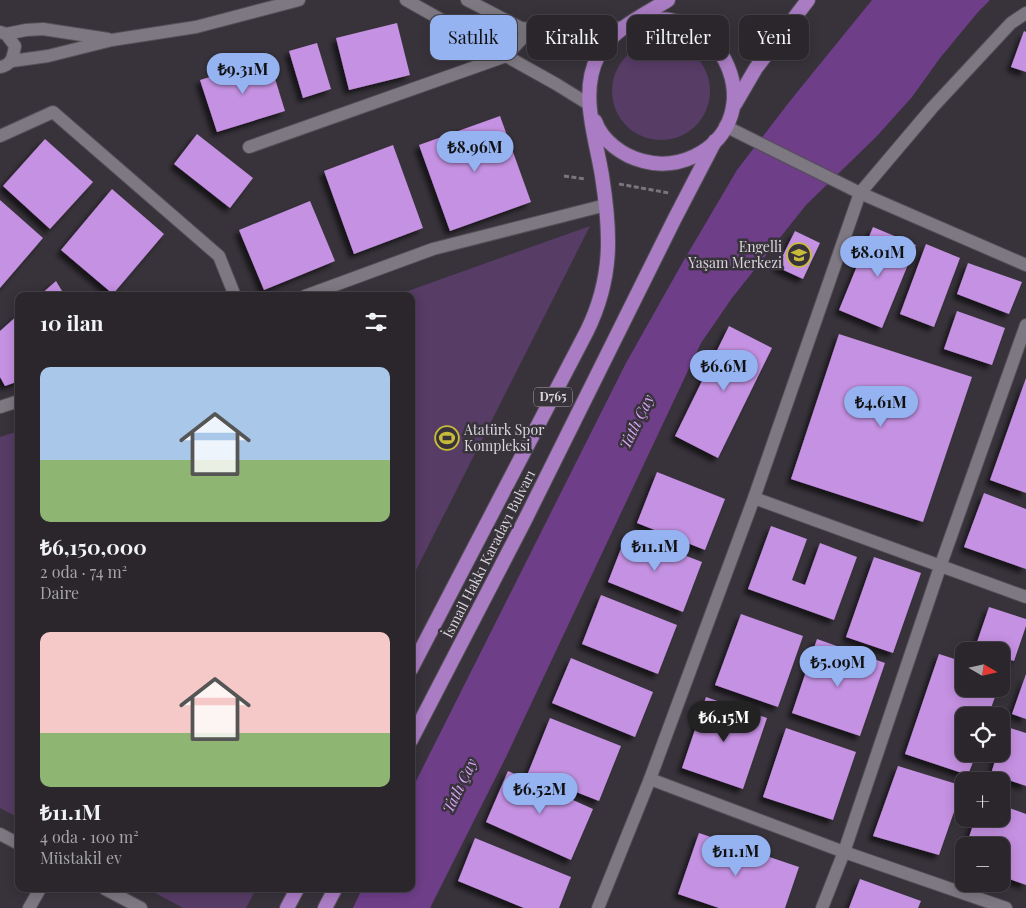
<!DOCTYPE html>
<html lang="tr">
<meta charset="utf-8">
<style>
body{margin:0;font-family:"Playfair Display",serif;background:#363238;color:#f1f3f6;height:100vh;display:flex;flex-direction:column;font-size:19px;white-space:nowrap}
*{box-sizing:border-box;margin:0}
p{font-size:16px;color:#a5a5a9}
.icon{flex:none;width:28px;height:28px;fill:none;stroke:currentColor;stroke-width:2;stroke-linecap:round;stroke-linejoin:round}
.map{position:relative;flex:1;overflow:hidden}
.panel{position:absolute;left:15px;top:292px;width:400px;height:600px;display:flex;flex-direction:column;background:#2a262c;border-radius:10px;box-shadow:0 2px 12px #0003,0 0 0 1px #464348}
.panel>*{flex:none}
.guide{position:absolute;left:430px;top:15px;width:475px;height:45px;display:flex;gap:10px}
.needle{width:32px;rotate:99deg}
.tools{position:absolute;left:955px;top:642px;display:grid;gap:10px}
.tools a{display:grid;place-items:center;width:55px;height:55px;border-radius:10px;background:#2a262c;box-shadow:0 2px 12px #0003,0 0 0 1px #464348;font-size:25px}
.price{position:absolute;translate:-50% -42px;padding:0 11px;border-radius:18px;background:#95b2f1;color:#111;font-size:16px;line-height:32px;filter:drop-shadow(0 1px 2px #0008)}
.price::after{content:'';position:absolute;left:50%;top:30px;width:15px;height:11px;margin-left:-8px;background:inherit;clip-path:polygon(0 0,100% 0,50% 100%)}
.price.selected{background:#222;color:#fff}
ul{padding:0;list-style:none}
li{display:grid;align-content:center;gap:10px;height:265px;padding:0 25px}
li span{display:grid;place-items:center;height:155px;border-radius:10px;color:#555}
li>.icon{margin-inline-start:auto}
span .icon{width:90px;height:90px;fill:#fffc;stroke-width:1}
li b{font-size:21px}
h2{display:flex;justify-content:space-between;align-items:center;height:60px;padding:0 25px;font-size:21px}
.pill{padding:0 18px;border-radius:10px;background:#2a262c;box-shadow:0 2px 12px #0003,0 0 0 1px #464348;font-size:18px;line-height:45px}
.pill.selected{background:#95b2f1;color:#111}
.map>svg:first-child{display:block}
.green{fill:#573c66}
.water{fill:#6e3e88}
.building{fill:#c591e2;filter:url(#shadow)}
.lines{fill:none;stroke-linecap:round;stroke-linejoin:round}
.minor-casing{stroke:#545056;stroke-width:14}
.trunk-casing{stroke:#545056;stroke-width:16}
.path{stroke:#7b767d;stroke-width:3;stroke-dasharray:5 2.5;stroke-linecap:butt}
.minor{stroke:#7e7882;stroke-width:12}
.trunk{stroke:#aa7cc4;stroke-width:14}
.labels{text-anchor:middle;stroke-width:5;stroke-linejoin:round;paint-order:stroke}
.shield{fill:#38333b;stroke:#aaa6ac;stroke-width:1}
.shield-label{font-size:12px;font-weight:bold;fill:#dbd8dd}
.poi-label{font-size:14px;fill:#dbd8dd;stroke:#38333b;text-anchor:end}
.street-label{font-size:14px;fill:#dbd8dd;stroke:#38333b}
.water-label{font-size:15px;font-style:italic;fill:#dba7f9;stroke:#38333b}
</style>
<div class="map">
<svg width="1026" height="908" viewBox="0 0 1026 908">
<defs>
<filter id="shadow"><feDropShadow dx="-4.5" dy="4.5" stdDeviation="2.5" flood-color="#0009"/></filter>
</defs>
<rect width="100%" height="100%" fill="#38333b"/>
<g class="green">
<circle cx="661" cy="91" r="49"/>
<path d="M590,226L411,580V296H394Z"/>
<path d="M19,431V818L0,808V437Z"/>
<path d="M148,889H256L246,908H183Z"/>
</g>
<path class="water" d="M872,0H990L978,12L940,58L912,97L876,137L806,205L732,298L701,343L506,757L430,908H353L362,889H411V791L626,363L684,260L737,170L790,101Z"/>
<g class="building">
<path d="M397,23L410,75L349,90L336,38Z"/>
<path d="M1024,31L1026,32V72L1011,67Z"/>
<path d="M317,43L331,89L303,98L289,51Z"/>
<path d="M269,59L285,111L217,132L200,80Z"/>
<path d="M500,116L531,202L450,231L419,145Z"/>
<path d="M197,134L253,178L230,208L174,164Z"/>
<path d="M45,139L93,182L50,229L3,186Z"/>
<path d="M393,145L423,228L354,254L324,171Z"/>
<path d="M112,189L164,234L113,294L61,250Z"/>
<path d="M0,200L43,238L0,288Z"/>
<path d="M310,201L335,261L264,290L239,230Z"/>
<path d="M873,227L916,245L882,328L839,310Z"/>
<path d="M795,231L820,243L803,279L777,267Z"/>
<path d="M926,244L960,258L934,327L900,314Z"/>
<path d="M968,263L1022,282L1009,314L957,294Z"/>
<path d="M56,281L65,296H39Z"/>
<path d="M957,311L1005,328L992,365L944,349Z"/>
<path d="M19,314V381L5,386L0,377V331Z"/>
<path d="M729,326L772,348L718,458L675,436Z"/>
<path d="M839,334L972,377L923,522L791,479Z"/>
<path d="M1026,378V493L990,480Z"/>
<path d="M657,472L725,499L705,550L637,523Z"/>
<path d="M984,493L1026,509V569L964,547Z"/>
<path d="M771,526L807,539L792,580L805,585L820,543L857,557L834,620L748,589Z"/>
<path d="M627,533L702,562L683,612L608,582Z"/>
<path d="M874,557L921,573L893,653L846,637Z"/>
<path d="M601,595L677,625L658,674L582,644Z"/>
<path d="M989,607L1026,619V626L1014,661L1001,657V651H986L975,648Z"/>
<path d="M741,614L803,636L778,707L715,685Z"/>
<path d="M817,639L885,663L860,736L792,713Z"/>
<path d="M939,654L964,662V689H998L988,716H964V754H976L968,775L905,754Z"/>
<path d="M571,658L653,692L635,737L552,703Z"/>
<path d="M1026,674V719L1012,714Z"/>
<path d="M706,697L767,718L743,789L682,768Z"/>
<path d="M550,718L621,746L599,801L528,773Z"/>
<path d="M1007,727L1026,733V786L991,774L997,754H1001V743Z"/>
<path d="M786,728L856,752L833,820L763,797Z"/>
<path d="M898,766L963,786L939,855L873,836Z"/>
<path d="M508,771L593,809L571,860L486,822Z"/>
<path d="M1001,805L1026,814V885L1001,876V846H966L975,819H1001Z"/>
<path d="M699,833L799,867L785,908H719L678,894Z"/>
<path d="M475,838L571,877L559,908H524L458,881Z"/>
<path d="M860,879L921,901L918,908H849Z"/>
</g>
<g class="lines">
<g class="minor-casing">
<g id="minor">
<path d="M406,0L556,84L590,105"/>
<path d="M467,0L521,28L575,32L625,27"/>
<path d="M0,32L6,34L15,46C13,57 12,65 0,67"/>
<path d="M6,34L26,30L43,29L108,39"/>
<path d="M12,61L48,56L112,40L196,27L299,0"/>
<path d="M725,126L860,193L1026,265"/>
<path d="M0,136L53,112L219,256L235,296"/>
<path d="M249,147L506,56L531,29"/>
<path d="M305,296L433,249L606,205"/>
<path d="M0,407L19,401"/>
<path d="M754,498L1026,597"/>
<path d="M650,779L844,852L1006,908"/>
<path d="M0,834L19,844"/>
<path d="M105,889L141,908"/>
<path d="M29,908L40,889"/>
<path d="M598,908L650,779L754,498L860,193L932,108L1011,23L1026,13"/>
<path d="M822,908L844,852L940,567L1026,325"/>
</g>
</g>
<g class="trunk-casing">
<g id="trunk">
<path d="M735,104L756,68L808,0"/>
<path d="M595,121C602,141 623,156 643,161C661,166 678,164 695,156C773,117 723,0 638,22"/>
<path d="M411,669L587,331C613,278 611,233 602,176C596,138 579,93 598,56C612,29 644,15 668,0"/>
<path d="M411,740L525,520L674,220L715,141"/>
<path d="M287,908L297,889"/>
<path d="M325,908L335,889"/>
</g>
</g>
<g class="path">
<path d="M564,176L585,179"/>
<path d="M619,184L669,193"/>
</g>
<use href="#minor" class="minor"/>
<use href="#trunk" class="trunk"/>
</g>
<defs>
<g id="school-ring" transform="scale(1.25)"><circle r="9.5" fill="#38333b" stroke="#c9bb3a" stroke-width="1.5"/><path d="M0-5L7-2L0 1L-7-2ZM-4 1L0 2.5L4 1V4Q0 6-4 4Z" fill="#c9bb3a"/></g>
<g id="stadium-ring" transform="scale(1.25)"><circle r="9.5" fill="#38333b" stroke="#c9bb3a" stroke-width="1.5"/><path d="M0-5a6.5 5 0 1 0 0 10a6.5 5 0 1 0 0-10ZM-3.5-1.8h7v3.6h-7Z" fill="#c9bb3a"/></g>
</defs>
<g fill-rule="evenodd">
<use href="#school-ring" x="799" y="255"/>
<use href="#stadium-ring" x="447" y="438"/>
</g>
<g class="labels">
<rect class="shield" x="534" y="387.5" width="38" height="19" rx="4"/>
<g class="shield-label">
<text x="553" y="401">D765</text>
</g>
<g class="poi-label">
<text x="782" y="252">Engelli<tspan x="782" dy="16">Yaşam Merkezi</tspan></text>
<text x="464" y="435" text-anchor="start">Atatürk Spor<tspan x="464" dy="16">Kompleksi</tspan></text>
</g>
<g class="street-label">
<text transform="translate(489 554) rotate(-63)" y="5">İsmail Hakkı Karadayı Bulvarı</text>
</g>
<g class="water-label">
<text transform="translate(637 422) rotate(-64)" y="5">Tatlı Çay</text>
<text transform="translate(460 786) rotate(-64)" y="5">Tatlı Çay</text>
</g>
</g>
</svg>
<div class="tools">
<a><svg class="needle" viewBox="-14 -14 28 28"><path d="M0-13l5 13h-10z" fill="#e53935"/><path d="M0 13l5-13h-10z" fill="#a5a5a9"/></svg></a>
<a><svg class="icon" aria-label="locate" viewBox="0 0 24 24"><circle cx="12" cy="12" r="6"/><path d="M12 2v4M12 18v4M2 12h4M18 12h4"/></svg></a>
<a>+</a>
<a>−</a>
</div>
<b class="price" style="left:243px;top:95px">₺9.31M</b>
<b class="price" style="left:475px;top:173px">₺8.96M</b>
<b class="price" style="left:878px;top:278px">₺8.01M</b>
<b class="price" style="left:724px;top:392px">₺6.6M</b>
<b class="price" style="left:881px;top:428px">₺4.61M</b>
<b class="price" style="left:655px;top:572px">₺11.1M</b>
<b class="price" style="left:838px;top:688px">₺5.09M</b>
<b class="price selected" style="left:724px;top:743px">₺6.15M</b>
<b class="price" style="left:540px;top:815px">₺6.52M</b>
<b class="price" style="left:736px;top:877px">₺11.1M</b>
<div class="guide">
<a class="pill selected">Satılık</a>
<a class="pill">Kiralık</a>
<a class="pill">Filtreler</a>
<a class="pill">Yeni</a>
</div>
<section class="panel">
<h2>10 ilan<svg class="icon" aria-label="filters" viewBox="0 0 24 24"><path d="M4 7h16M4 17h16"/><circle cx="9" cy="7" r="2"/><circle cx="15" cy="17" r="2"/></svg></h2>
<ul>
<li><span style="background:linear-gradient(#a9c7e8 60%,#8fb573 0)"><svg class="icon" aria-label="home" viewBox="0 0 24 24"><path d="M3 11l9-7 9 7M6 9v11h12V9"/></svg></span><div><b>₺6,150,000</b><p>2 oda · 74 m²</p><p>Daire</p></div></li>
<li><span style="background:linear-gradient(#f6c9c9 65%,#8fb573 0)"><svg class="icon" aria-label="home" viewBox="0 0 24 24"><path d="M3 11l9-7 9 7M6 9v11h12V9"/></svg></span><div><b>₺11.1M</b><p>4 oda · 100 m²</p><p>Müstakil ev</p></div></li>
</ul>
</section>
</div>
